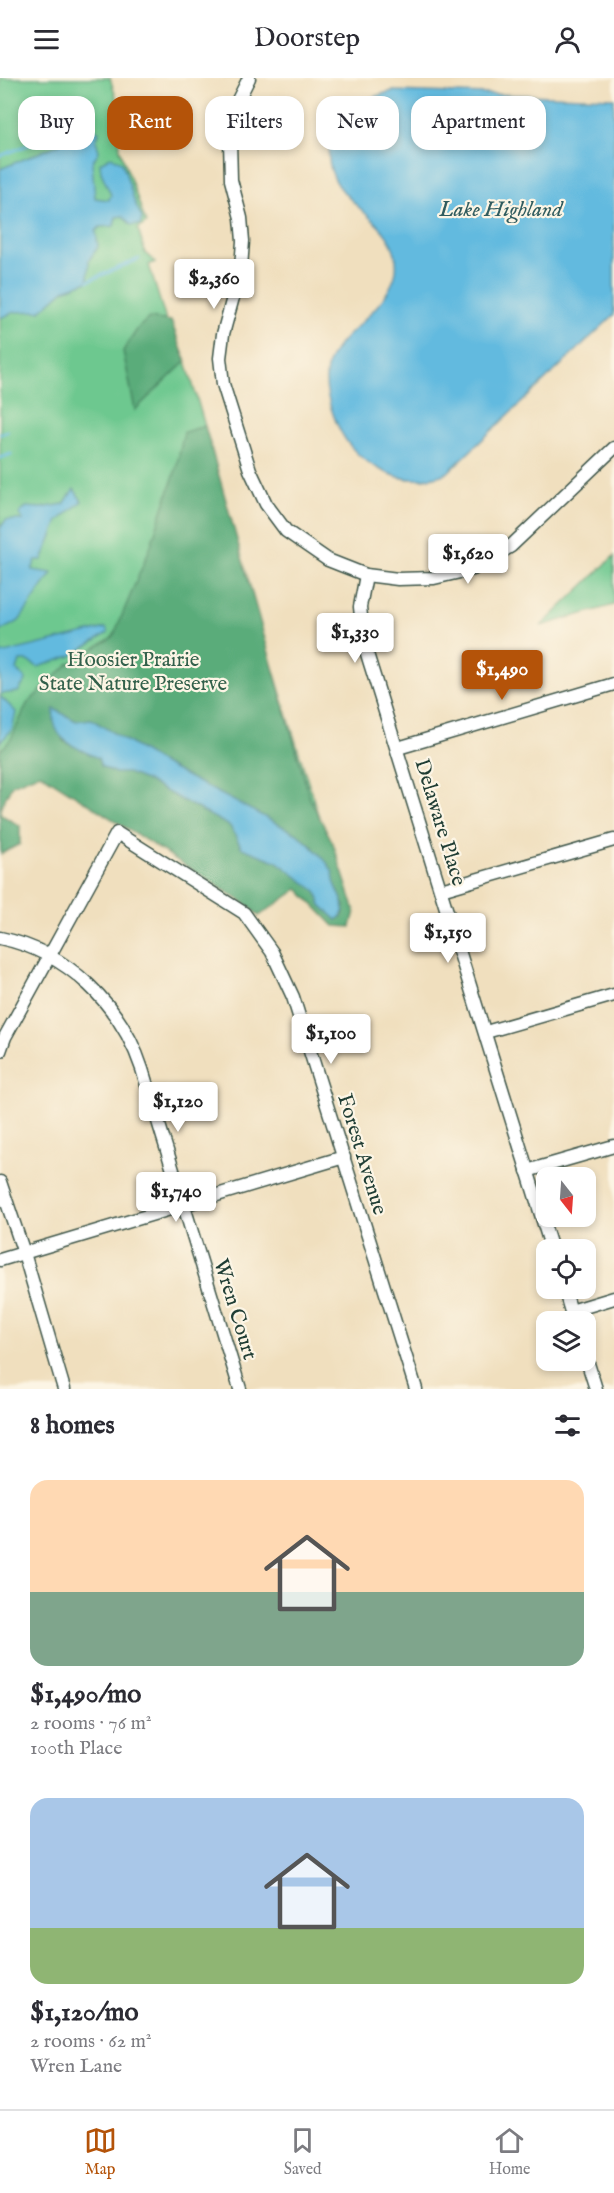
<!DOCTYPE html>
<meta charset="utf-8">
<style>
body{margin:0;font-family:"IM FELL English",serif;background:#f2f2f3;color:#2b2b33;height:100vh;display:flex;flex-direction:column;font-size:22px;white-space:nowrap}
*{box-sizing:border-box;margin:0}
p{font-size:20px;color:#7c7c81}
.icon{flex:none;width:33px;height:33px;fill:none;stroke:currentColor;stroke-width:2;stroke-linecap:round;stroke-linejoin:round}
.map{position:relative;height:1311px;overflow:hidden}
.drawer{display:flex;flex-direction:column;background:#fff;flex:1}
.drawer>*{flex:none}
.hud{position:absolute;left:18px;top:18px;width:579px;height:54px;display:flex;gap:12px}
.needle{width:39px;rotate:163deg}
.controls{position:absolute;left:536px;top:1089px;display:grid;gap:12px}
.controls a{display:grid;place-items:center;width:60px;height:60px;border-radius:12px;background:#fff;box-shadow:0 3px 9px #0003;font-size:30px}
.price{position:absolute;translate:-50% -51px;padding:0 14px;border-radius:6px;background:#fff;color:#222;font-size:20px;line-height:39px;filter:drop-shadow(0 2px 3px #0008)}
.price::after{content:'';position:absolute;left:50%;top:36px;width:18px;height:14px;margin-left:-9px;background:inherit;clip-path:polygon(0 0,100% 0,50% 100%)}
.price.selected{background:#b45309;color:#fff}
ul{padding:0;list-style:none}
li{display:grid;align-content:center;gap:12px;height:318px;padding:0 30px}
li span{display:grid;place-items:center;height:186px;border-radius:18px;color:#555}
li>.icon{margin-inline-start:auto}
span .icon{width:108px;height:108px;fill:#fffc;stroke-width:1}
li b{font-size:26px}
h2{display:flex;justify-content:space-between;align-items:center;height:72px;padding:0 30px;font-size:26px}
.pill{padding:0 21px;border-radius:18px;background:#fff;box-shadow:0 3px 9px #0003;font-size:21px;line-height:54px}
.pill.selected{background:#b45309;color:#fff}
header{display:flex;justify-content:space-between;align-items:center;height:78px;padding:0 30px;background:#fff;font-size:27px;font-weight:600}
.tabs{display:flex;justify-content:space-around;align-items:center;height:84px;border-top:2px solid #e1e1e2;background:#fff;font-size:16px;color:#7c7c81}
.tabs a{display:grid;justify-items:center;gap:3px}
.tabs .selected{color:#b45309}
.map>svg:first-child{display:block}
.green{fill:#6dc88f;stroke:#468262;stroke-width:1.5}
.forest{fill:#5aac7a;stroke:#3c7457;stroke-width:1.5;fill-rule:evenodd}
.water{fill:#62badf;stroke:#407c8a;stroke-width:1.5}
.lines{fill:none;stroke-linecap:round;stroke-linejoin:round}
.stream{stroke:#62badf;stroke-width:3}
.minor-casing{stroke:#3e5549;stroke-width:15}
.minor{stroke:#fff;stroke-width:12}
.labels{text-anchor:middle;stroke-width:4.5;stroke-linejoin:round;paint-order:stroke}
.park-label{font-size:21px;fill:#32604b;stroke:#fcf5e5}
.street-label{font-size:21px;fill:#1f3d34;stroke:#fcf5e5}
.water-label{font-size:22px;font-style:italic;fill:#305c5f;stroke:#fcf5e5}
</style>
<header><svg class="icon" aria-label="menu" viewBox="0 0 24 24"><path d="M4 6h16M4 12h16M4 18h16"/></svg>Doorstep<svg class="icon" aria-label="person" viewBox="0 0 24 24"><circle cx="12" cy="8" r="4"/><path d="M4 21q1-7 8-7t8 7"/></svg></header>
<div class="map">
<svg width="614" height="1311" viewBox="0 0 614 1311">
<rect width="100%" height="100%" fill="#fcf5e5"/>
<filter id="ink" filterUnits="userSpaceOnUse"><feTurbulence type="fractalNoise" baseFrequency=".0167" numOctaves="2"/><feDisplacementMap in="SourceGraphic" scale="12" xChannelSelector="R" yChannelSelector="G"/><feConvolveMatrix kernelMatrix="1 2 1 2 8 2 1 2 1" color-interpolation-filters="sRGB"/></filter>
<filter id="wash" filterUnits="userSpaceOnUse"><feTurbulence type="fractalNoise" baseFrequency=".008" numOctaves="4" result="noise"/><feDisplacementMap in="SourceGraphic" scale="24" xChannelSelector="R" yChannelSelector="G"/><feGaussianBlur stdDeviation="1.35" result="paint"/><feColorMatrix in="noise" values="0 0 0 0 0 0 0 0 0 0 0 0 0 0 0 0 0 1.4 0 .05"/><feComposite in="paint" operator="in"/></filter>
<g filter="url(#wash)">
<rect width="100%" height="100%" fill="#f0dfbe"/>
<g class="green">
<path d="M0,0H110L117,22L120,71L146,145L138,151L145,175L155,184L149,187L180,288L186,283L205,348L199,350L330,775L9,674L0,742Z"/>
<path d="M614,478V527L541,548Z"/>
</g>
<g class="forest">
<path d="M149,240L171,243L186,283L135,332L123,273L138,250Z"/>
<path d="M205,348L310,721L333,765L355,833L351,849L334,848L298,811L259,838L249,828L40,695L12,707L0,731V673L11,661L27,626L68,586L113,559L150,470L176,391L184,354ZM54,631L76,643L91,641L163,686L297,756L313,769L333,801L345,828L343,838L337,842L321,827L317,813L276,783L242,770L230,748L145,702L128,695H115L101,688L98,680L63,663Z"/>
<path d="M0,736L20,748V766L1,776Z"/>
</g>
<g class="water">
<path d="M393,13L614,20V237L447,395C424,404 403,404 381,392C356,379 342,362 333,336C308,269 354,262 385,218C390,210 395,202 396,193C402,138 325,129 329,73C330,64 331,54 336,47C350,28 371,18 393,13Z"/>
<path d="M92,49L99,54L96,63L99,73L92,85L95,120L109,122L111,117L101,94L100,85L111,79L122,84L135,125L142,140L140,147H131L123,138L116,139L114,148L100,149L96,153L98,169L89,182L88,203L64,212L40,233L15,234L0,240V91L55,68L78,55L87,56Z"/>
<path d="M74,411L82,423L58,443L42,482H36L32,492L52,495L19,543L0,553V450L6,442H23L19,436L26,429L41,430L64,426Z"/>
<path d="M106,550L108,555L71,578L38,589L28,583H20L17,592L26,602L18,614L0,616V576Z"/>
<path d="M0,618L16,634L12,652L0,664Z"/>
<path d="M54,631L76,643L91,641L163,686L297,756C306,763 329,783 333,795C334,799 333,803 336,808C341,821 350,832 337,842L321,827L316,813L276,783L242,770L230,748L145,702L128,695H115L101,688L98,680C74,668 50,662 54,631Z"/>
</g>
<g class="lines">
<g class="stream">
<path d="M0,78L89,43"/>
<path d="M88,203L139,181"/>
<path d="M0,356L8,353"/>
<path d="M0,380L11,376"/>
</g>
</g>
</g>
<g filter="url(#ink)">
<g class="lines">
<g class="minor-casing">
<g id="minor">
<path d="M249,0L238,22L230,63L231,102L241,140L243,163L241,190L223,256L220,280L223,306L250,392L266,426L286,453L328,482L366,497L398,501L434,500L473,491L511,468L614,370"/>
<path d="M366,497L360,529L364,566L552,1172"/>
<path d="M398,670L614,606"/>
<path d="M441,812L614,762"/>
<path d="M0,860C68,874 121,927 142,991L240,1311"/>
<path d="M486,954L614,917"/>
<path d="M0,973L5,959L117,755L244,835L272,874L293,919L416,1311"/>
<path d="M527,1093L614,1068"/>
<path d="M0,1104L24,1175L64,1311"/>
<path d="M0,1182L344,1079"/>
<path d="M564,1210L574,1244"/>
<path d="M571,1233L614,1220"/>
<path d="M585,1276L596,1311"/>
</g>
</g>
<use href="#minor" class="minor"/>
</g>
</g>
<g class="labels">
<g class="park-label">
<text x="133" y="588">Hoosier Prairie<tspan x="133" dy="24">State Nature Preserve</tspan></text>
</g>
<g class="street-label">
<text transform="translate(441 744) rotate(73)" y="7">Delaware Place</text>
<text transform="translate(363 1076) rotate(73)" y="7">Forest Avenue</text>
<text transform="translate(236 1231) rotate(73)" y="7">Wren Court</text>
</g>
<g class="water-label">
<text x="501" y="138">Lake Highland</text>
</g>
</g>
</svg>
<div class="controls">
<a><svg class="needle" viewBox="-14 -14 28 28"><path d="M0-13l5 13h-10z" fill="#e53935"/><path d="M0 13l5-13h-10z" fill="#7c7c81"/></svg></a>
<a><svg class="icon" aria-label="locate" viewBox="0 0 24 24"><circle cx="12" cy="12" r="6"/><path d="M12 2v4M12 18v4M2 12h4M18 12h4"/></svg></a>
<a><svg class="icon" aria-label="layers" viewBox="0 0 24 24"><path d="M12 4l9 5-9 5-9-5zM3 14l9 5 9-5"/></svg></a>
</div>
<b class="price" style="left:214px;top:232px">$2,360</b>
<b class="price" style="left:468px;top:507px">$1,620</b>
<b class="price" style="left:355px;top:586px">$1,330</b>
<b class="price selected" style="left:502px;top:623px">$1,490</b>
<b class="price" style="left:448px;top:886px">$1,150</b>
<b class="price" style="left:331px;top:987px">$1,100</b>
<b class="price" style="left:178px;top:1055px">$1,120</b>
<b class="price" style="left:176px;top:1145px">$1,740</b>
<div class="hud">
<a class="pill">Buy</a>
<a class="pill selected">Rent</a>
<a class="pill">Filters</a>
<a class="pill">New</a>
<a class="pill">Apartment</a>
</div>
</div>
<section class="drawer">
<h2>8 homes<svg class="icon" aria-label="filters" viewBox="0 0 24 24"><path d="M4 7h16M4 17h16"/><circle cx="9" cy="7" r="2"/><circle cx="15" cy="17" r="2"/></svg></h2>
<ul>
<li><span style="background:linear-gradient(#ffd9b3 60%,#7fa58c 0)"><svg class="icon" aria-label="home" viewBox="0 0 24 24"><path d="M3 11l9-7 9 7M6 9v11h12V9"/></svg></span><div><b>$1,490/mo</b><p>2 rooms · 76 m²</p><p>100th Place</p></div></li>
<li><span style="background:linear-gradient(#a9c7e8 70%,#8fb573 0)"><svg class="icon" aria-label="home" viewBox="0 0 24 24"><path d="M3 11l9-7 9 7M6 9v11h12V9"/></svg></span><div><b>$1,120/mo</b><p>2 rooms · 62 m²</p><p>Wren Lane</p></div></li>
</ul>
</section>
<nav class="tabs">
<a class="selected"><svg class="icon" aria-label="map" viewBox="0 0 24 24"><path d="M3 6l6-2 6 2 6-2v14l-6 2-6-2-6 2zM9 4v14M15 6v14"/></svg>Map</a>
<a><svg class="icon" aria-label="saved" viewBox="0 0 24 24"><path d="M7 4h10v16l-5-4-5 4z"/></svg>Saved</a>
<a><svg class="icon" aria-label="home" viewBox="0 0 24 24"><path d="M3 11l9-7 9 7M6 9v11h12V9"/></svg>Home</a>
</nav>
